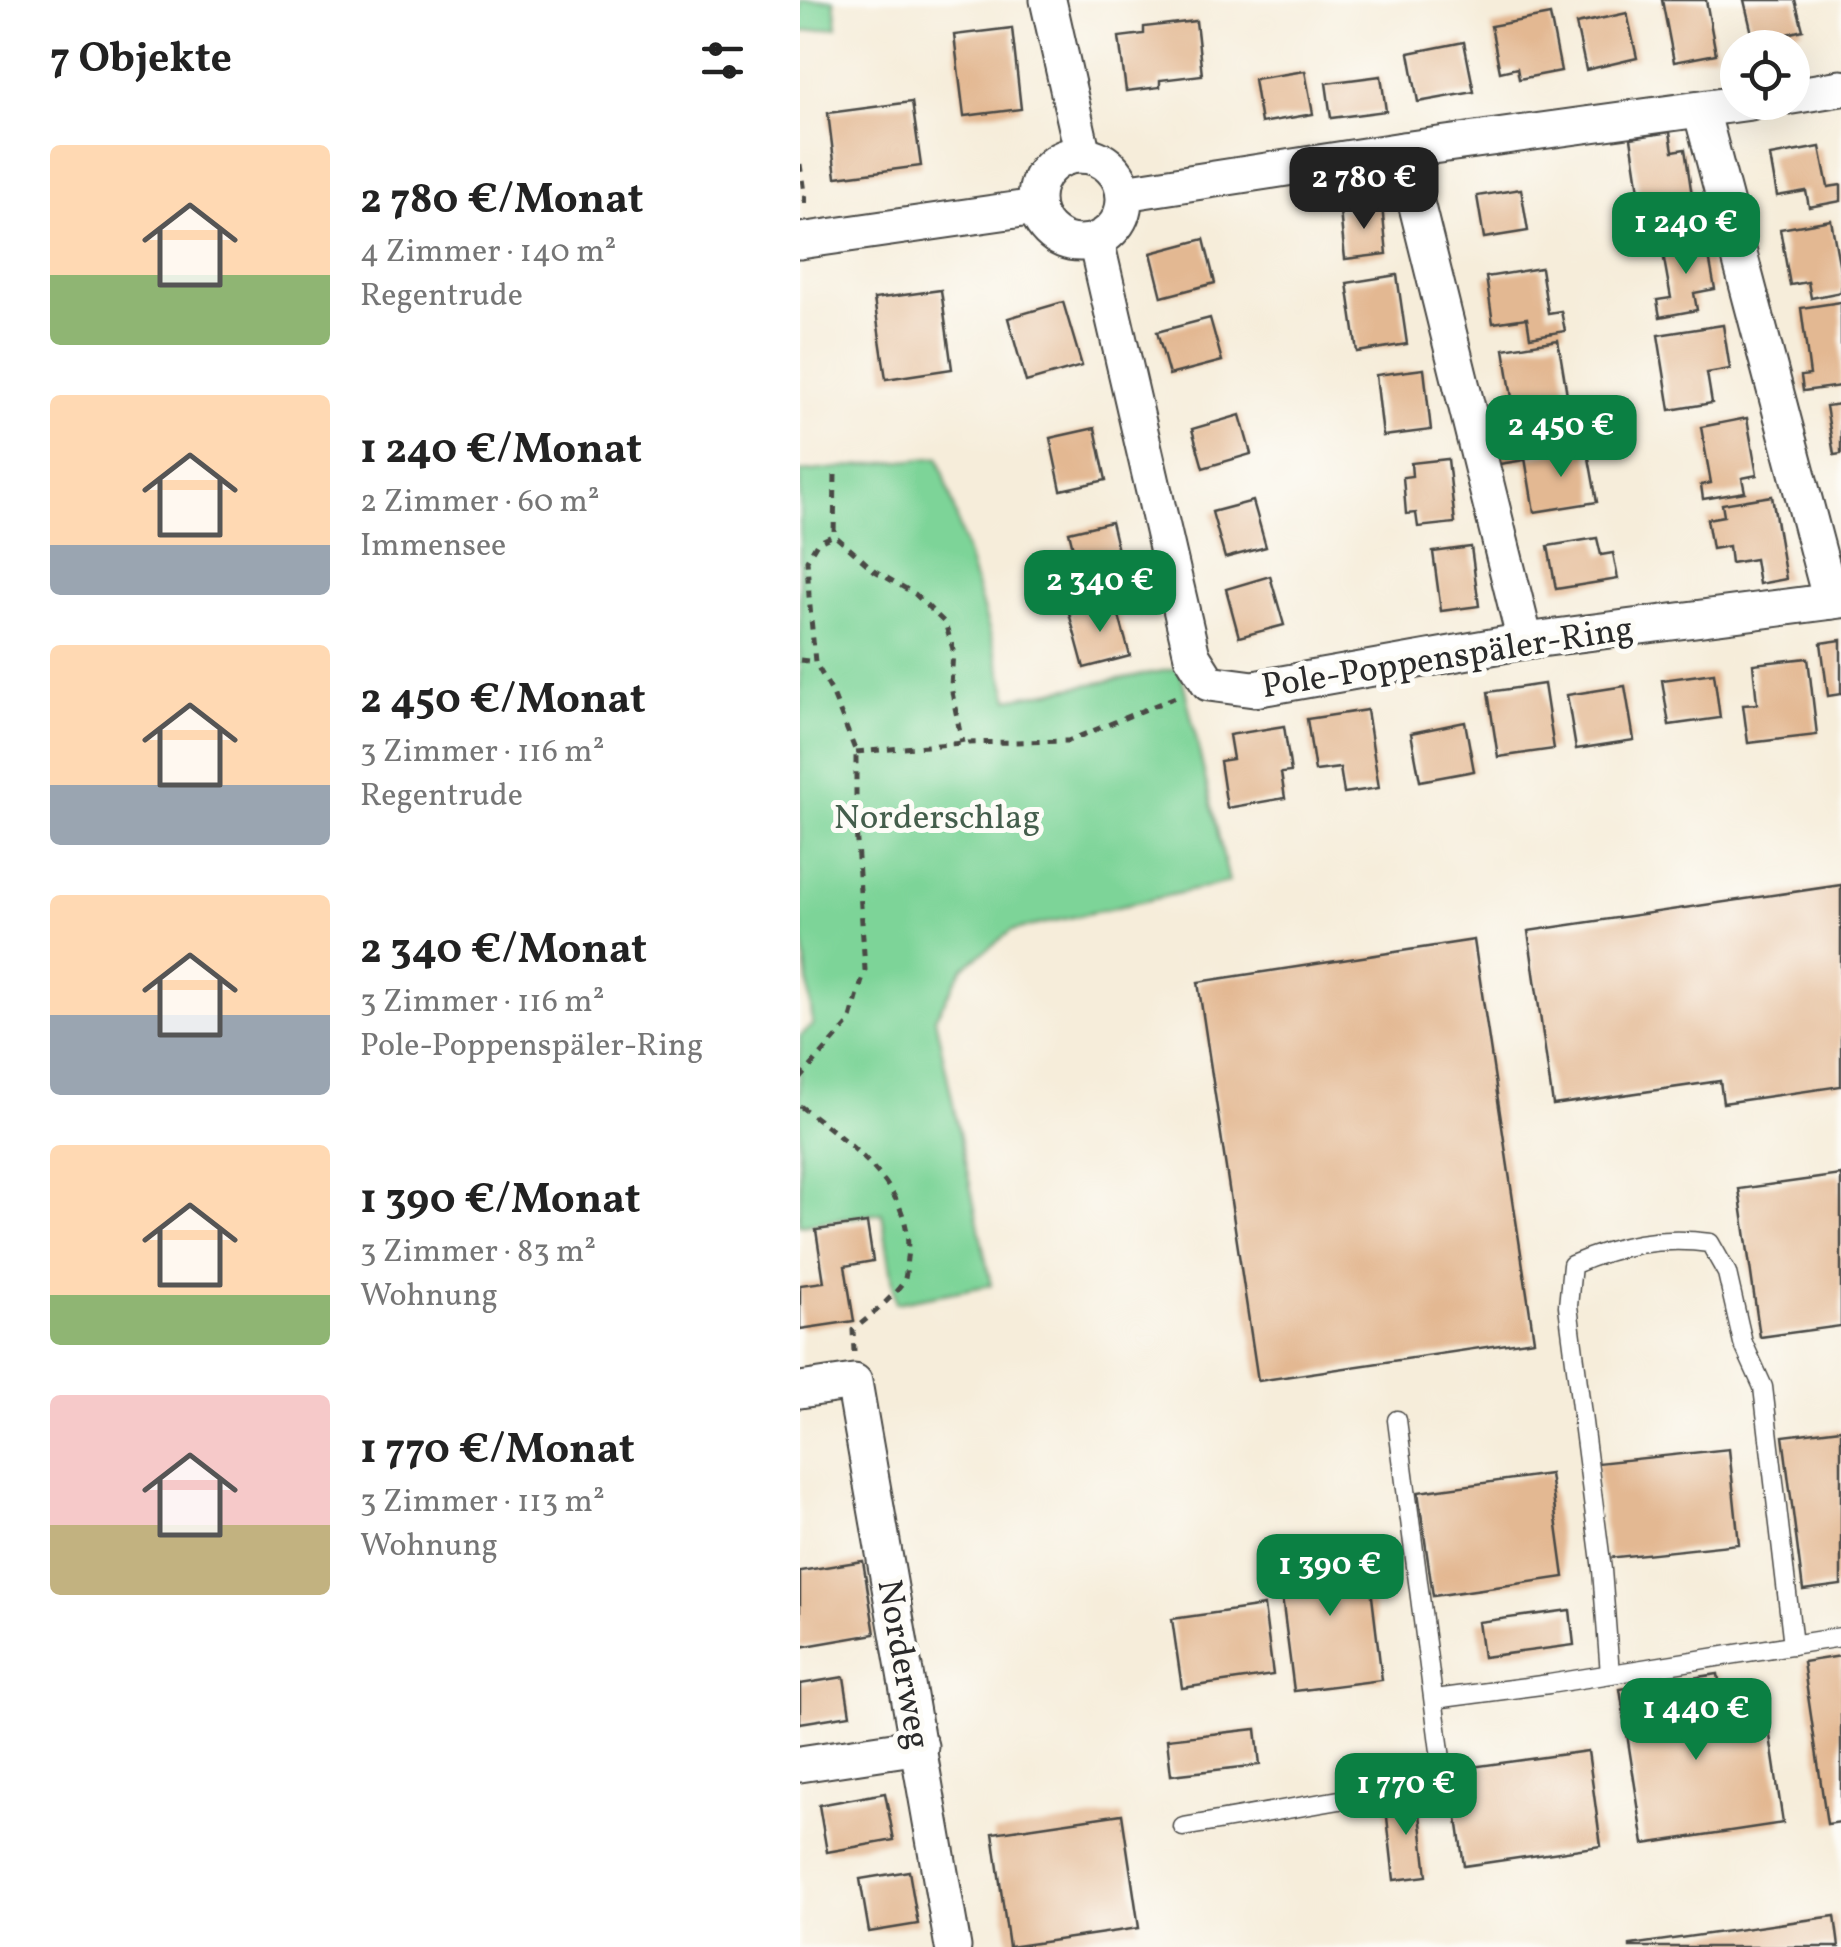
<!DOCTYPE html>
<html lang="de">
<meta charset="utf-8">
<style>
body{margin:0;font-family:Vollkorn,serif;background:#f2f2f2;color:#222;height:100vh;display:flex;flex-direction:column;font-size:38px;white-space:nowrap}
*{box-sizing:border-box;margin:0}
p{font-size:32px;color:#767676}
.icon{flex:none;width:55px;height:55px;fill:none;stroke:currentColor;stroke-width:2;stroke-linecap:round;stroke-linejoin:round}
.map{position:relative;flex:1;overflow:hidden}
.details{display:flex;flex-direction:column;background:#fff;width:800px}
.details>*{flex:none}
.buttons{position:absolute;left:920px;top:30px;display:grid;gap:20px}
.buttons a{display:grid;place-items:center;width:90px;height:90px;border-radius:50%;background:#fff;box-shadow:0 10px 40px #0002;font-size:50px}
.price{position:absolute;translate:-50% -85px;padding:0 22px;border-radius:20px;background:#0b8043;color:#fff;font-size:32px;line-height:65px;filter:drop-shadow(0 2px 5px #0008)}
.price::after{content:'';position:absolute;left:50%;top:60px;width:30px;height:22px;margin-left:-15px;background:inherit;clip-path:polygon(0 0,100% 0,50% 100%)}
.price.active{background:#222;color:#fff}
ul{padding:0;list-style:none}
li{display:flex;align-items:center;gap:30px;height:250px;padding:0 50px}
li span{display:grid;place-items:center;flex:none;width:280px;height:200px;border-radius:10px;color:#555}
li>.icon{margin-inline-start:auto}
span .icon{width:120px;height:120px;fill:#fffc;stroke-width:1}
li b{font-size:42px}
h2{display:flex;justify-content:space-between;align-items:center;height:120px;padding:0 50px;font-size:42px}
main{display:flex;flex:1;min-height:0}
.map>svg:first-child{display:block}
.green{fill:#7dd498;stroke:#548062;stroke-width:2.5}
.building{fill:#e3b892}
.lines{fill:none;stroke-linecap:round;stroke-linejoin:round}
.service-casing{stroke:#494845;stroke-width:21}
.minor-casing{stroke:#494845;stroke-width:39}
.path{stroke:#494845;stroke-width:5;stroke-dasharray:8 8;stroke-linecap:butt}
.service{stroke:#fff;stroke-width:18}
.minor{stroke:#fff;stroke-width:35}
.labels{text-anchor:middle;stroke-width:10;stroke-linejoin:round;paint-order:stroke}
.street-label{font-size:35px;fill:#2b2b2b;stroke:#fdfcf7}
.park-label{font-size:35px;fill:#445e4c;stroke:#fdfcf7}
</style>
<main>
<section class="details">
<h2>7 Objekte<svg class="icon" aria-label="filters" viewBox="0 0 24 24"><path d="M4 7h16M4 17h16"/><circle cx="9" cy="7" r="2"/><circle cx="15" cy="17" r="2"/></svg></h2>
<ul>
<li><span style="background:linear-gradient(#ffd9b3 65%,#8fb573 0)"><svg class="icon" aria-label="home" viewBox="0 0 24 24"><path d="M3 11l9-7 9 7M6 9v11h12V9"/></svg></span><div><b>2 780 €/Monat</b><p>4 Zimmer · 140 m²</p><p>Regentrude</p></div></li>
<li><span style="background:linear-gradient(#ffd9b3 75%,#9aa5b1 0)"><svg class="icon" aria-label="home" viewBox="0 0 24 24"><path d="M3 11l9-7 9 7M6 9v11h12V9"/></svg></span><div><b>1 240 €/Monat</b><p>2 Zimmer · 60 m²</p><p>Immensee</p></div></li>
<li><span style="background:linear-gradient(#ffd9b3 70%,#9aa5b1 0)"><svg class="icon" aria-label="home" viewBox="0 0 24 24"><path d="M3 11l9-7 9 7M6 9v11h12V9"/></svg></span><div><b>2 450 €/Monat</b><p>3 Zimmer · 116 m²</p><p>Regentrude</p></div></li>
<li><span style="background:linear-gradient(#ffd9b3 60%,#9aa5b1 0)"><svg class="icon" aria-label="home" viewBox="0 0 24 24"><path d="M3 11l9-7 9 7M6 9v11h12V9"/></svg></span><div><b>2 340 €/Monat</b><p>3 Zimmer · 116 m²</p><p>Pole-Poppenspäler-Ring</p></div></li>
<li><span style="background:linear-gradient(#ffd9b3 75%,#8fb573 0)"><svg class="icon" aria-label="home" viewBox="0 0 24 24"><path d="M3 11l9-7 9 7M6 9v11h12V9"/></svg></span><div><b>1 390 €/Monat</b><p>3 Zimmer · 83 m²</p><p>Wohnung</p></div></li>
<li><span style="background:linear-gradient(#f6c9c9 65%,#c2b280 0)"><svg class="icon" aria-label="home" viewBox="0 0 24 24"><path d="M3 11l9-7 9 7M6 9v11h12V9"/></svg></span><div><b>1 770 €/Monat</b><p>3 Zimmer · 113 m²</p><p>Wohnung</p></div></li>
</ul>
</section>
<div class="map">
<svg width="1041" height="1947" viewBox="0 0 1041 1947">
<rect width="100%" height="100%" fill="#fdfcf7"/>
<filter id="ink" filterUnits="userSpaceOnUse"><feTurbulence type="fractalNoise" baseFrequency=".01" numOctaves="2"/><feDisplacementMap in="SourceGraphic" scale="20" xChannelSelector="R" yChannelSelector="G"/><feConvolveMatrix kernelMatrix="1 2 1 2 8 2 1 2 1" color-interpolation-filters="sRGB"/></filter>
<filter id="wash" filterUnits="userSpaceOnUse"><feTurbulence type="fractalNoise" baseFrequency=".0048" numOctaves="4" result="noise"/><feDisplacementMap in="SourceGraphic" scale="40" xChannelSelector="R" yChannelSelector="G"/><feGaussianBlur stdDeviation="2.25" result="paint"/><feColorMatrix in="noise" values="0 0 0 0 0 0 0 0 0 0 0 0 0 0 0 0 0 1.4 0 .05"/><feComposite in="paint" operator="in"/></filter>
<g filter="url(#wash)">
<rect width="100%" height="100%" fill="#f6edda"/>
<g class="green">
<path d="M0,0H34L37,27L0,32Z"/>
<path d="M139,457L209,699L380,668L429,882L211,931L163,968L135,1018L191,1285L96,1303L82,1213L0,1225V1036L13,1025L0,915V472Z"/>
</g>
<g id="blocks">
<g class="building">
<path d="M862,0H906L916,54L874,62Z"/>
<path d="M944,0H995L1003,30L954,42Z"/>
<path d="M827,13L837,58L786,70L776,24Z"/>
<path d="M750,15L761,71L719,79L717,68L700,72L691,26Z"/>
<path d="M396,21L402,75L360,80V87L326,91L319,37L344,34V27Z"/>
<path d="M212,28L221,109L164,116L154,35Z"/>
<path d="M664,42L674,92L618,102L609,53Z"/>
<path d="M505,71L513,114L461,123L454,79Z"/>
<path d="M581,76L586,111L531,118L526,83Z"/>
<path d="M112,102L121,166L36,177L28,113Z"/>
<path d="M870,132L873,151L885,149L894,209L843,217L831,138Z"/>
<path d="M1020,147L1028,187L1041,185V201L1009,207L1006,191L977,196L970,156Z"/>
<path d="M721,189L728,231L684,238L677,196Z"/>
<path d="M582,206L587,254L545,259L540,211Z"/>
<path d="M1031,220L1041,274V292L1011,298L1008,282L990,285L980,229Z"/>
<path d="M404,239L415,283L362,297L351,253Z"/>
<path d="M906,240L915,289L894,293L897,310L860,317L857,300L871,298L862,248Z"/>
<path d="M741,268L748,313L761,311L765,331L730,337L727,318L693,323L686,277Z"/>
<path d="M597,275L607,344L557,352L547,283Z"/>
<path d="M141,290L152,369L86,379L74,299Z"/>
<path d="M263,302L282,366L226,382L208,318Z"/>
<path d="M1041,302V386L1003,391L1001,376L1010,375L1001,308Z"/>
<path d="M410,318L422,361L369,375L357,332Z"/>
<path d="M923,325L930,369L907,373L912,403L870,410L858,335Z"/>
<path d="M758,340L770,413L716,422L704,349Z"/>
<path d="M624,369L631,430L583,436L576,375Z"/>
<path d="M1041,404V454L1034,455L1026,406Z"/>
<path d="M440,415L451,454L403,468L392,429Z"/>
<path d="M947,418L957,475L942,478L945,492L903,499L901,485L911,483L901,427Z"/>
<path d="M295,428L306,480L261,490L250,438Z"/>
<path d="M721,433L725,460L699,464L694,438Z"/>
<path d="M787,447L797,502L734,512L725,458Z"/>
<path d="M648,459L655,523L618,527L616,513L606,514L603,477L612,476L611,463Z"/>
<path d="M972,496L986,579L959,584L955,559L931,563L929,546L912,549L907,519L924,516L922,504Z"/>
<path d="M453,501L466,547L425,558L412,512Z"/>
<path d="M311,522L322,567L280,577L269,532Z"/>
<path d="M797,538L801,555L813,553L818,579L756,589L748,546Z"/>
<path d="M671,547L679,606L641,611L633,552Z"/>
<path d="M470,576L484,625L439,637L426,589Z"/>
<path d="M315,601L330,656L284,668L269,613Z"/>
<path d="M1041,640V694L1028,696L1021,643Z"/>
<path d="M1008,658L1017,735L948,743L943,705L957,704L953,664Z"/>
<path d="M914,673L920,718L869,725L862,680Z"/>
<path d="M744,684L754,749L698,757L688,692Z"/>
<path d="M825,686L834,740L776,749L767,695Z"/>
<path d="M567,710L579,788L544,793L540,768L515,771L507,719Z"/>
<path d="M665,722L674,771L620,781L611,733Z"/>
<path d="M484,726L491,772L481,773L485,798L427,808L420,761L433,759L429,735Z"/>
<path d="M1041,885V1086L923,1103L920,1081L753,1105L728,931Z"/>
<path d="M674,940L734,1340L458,1381L398,982Z"/>
<path d="M1041,1175V1326L960,1337L939,1189Z"/>
<path d="M67,1223L73,1261L45,1266L54,1321L0,1329V1285L24,1282L16,1230Z"/>
<path d="M1041,1429V1585L1003,1590L983,1436Z"/>
<path d="M929,1449L939,1544L808,1558L797,1463Z"/>
<path d="M750,1474L764,1577L633,1596L618,1492Z"/>
<path d="M566,1546L582,1680L494,1691L477,1558Z"/>
<path d="M63,1561L75,1634L0,1647V1571Z"/>
<path d="M464,1606L473,1675L382,1688L372,1619Z"/>
<path d="M770,1610L774,1645L683,1657L678,1622Z"/>
<path d="M1041,1656V1822L1027,1824L1003,1662Z"/>
<path d="M918,1674L927,1735L969,1729L983,1823L844,1844L820,1689Z"/>
<path d="M44,1677L50,1715L0,1723V1684Z"/>
<path d="M456,1729L460,1765L371,1775L367,1739Z"/>
<path d="M788,1751L801,1846L664,1866L650,1770Z"/>
<path d="M85,1793L94,1840L27,1852L19,1805Z"/>
<path d="M618,1796L627,1876L594,1880L585,1799Z"/>
<path d="M322,1814L339,1928L209,1947L193,1833Z"/>
<path d="M109,1871L118,1924L69,1932L60,1879Z"/>
<path d="M1035,1916L1039,1947H830V1945Z"/>
</g>
</g>
</g>
<g filter="url(#ink)">
<use href="#blocks" fill-opacity="0" stroke="#494845" stroke-width="2.5"/>
<g class="lines">
<g class="service-casing">
<g id="service">
<path d="M810,1674L802,1570L768,1306L772,1265C818,1245 860,1236 910,1243L927,1273L943,1343L963,1387L993,1645"/>
<path d="M635,1699L749,1684L1041,1637"/>
<path d="M383,1827L644,1782L597,1420"/>
</g>
</g>
<g class="minor-casing">
<g id="minor">
<path d="M248,0L283,155"/>
<path d="M992,96L1041,88"/>
<path d="M901,110L1031,601"/>
<path d="M603,150L725,641"/>
<circle cx="280" cy="199" r="44"/>
<path d="M324,193L603,150L951,102"/>
<path d="M0,241L236,207"/>
<path d="M296,241L392,656L409,683L454,689L725,641L1041,600"/>
<path d="M0,1390L54,1382L153,1947"/>
<path d="M0,1764L120,1746"/>
</g>
</g>
<g class="path">
<path d="M0,164L6,207"/>
<path d="M35,475L34,535L75,571L115,594L145,623L153,649L151,687L162,743"/>
<path d="M0,660L15,662"/>
<path d="M56,752L162,743L268,741L378,696"/>
<path d="M0,1079L50,1022L65,970L56,827V752L32,692L15,662L9,596L7,560L17,543L34,535"/>
<path d="M0,1106C49,1143 116,1189 107,1258C106,1264 107,1275 104,1281C95,1296 67,1319 53,1330L54,1352"/>
</g>
<use href="#service" class="service"/>
<use href="#minor" class="minor"/>
</g>
</g>
<g class="labels">
<g class="street-label">
<text transform="translate(647 656) rotate(-9)" y="12">Pole-Poppenspäler-Ring</text>
<text transform="translate(105 1664) rotate(80)" y="12">Norderweg</text>
</g>
<g class="park-label">
<text x="137" y="828">Norderschlag</text>
</g>
</g>
</svg>
<div class="buttons">
<a><svg class="icon" aria-label="locate" viewBox="0 0 24 24"><circle cx="12" cy="12" r="6"/><path d="M12 2v4M12 18v4M2 12h4M18 12h4"/></svg></a>
</div>
<b class="price active" style="left:564px;top:232px">2 780 €</b>
<b class="price" style="left:886px;top:277px">1 240 €</b>
<b class="price" style="left:761px;top:480px">2 450 €</b>
<b class="price" style="left:300px;top:635px">2 340 €</b>
<b class="price" style="left:530px;top:1619px">1 390 €</b>
<b class="price" style="left:896px;top:1763px">1 440 €</b>
<b class="price" style="left:606px;top:1838px">1 770 €</b>
</div>
</main>
